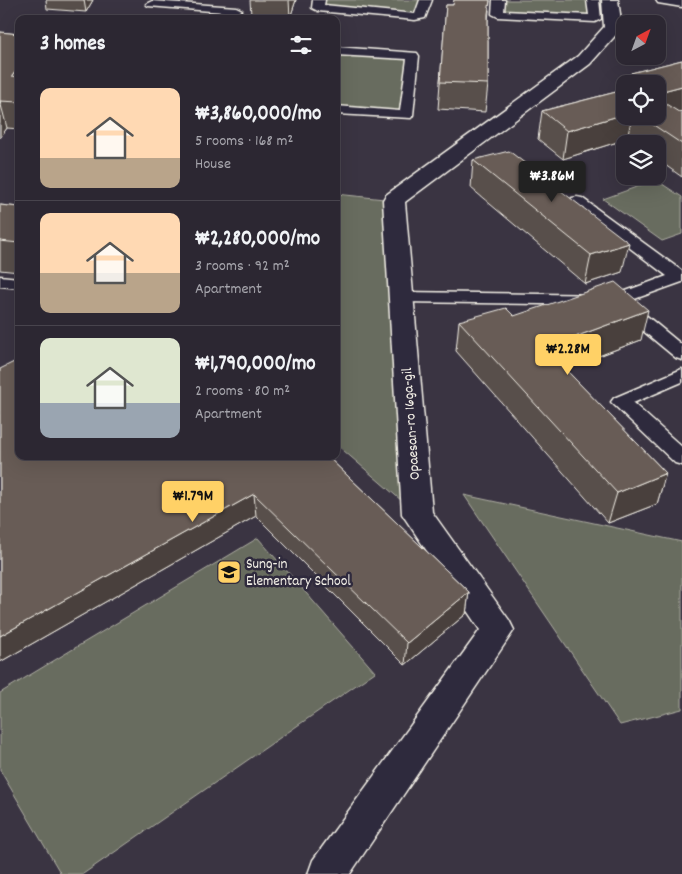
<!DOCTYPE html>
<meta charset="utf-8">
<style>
body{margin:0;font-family:Dekko,sans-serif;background:#38333e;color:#f1f3f6;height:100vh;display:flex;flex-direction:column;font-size:19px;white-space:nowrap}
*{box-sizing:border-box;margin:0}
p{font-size:16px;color:#a6a5ac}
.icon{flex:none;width:28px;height:28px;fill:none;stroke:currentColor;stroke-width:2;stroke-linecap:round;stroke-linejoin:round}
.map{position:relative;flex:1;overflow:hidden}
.details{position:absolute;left:15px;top:15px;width:325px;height:445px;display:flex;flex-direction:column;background:#2c2732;border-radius:10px;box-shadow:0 5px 20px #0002,0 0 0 1px #48444d}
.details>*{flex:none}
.needle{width:32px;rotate:41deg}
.buttons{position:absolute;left:616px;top:15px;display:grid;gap:10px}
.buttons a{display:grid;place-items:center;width:50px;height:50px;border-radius:10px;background:#2c2732;box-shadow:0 5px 20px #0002,0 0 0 1px #48444d;font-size:25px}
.price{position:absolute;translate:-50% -42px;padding:0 11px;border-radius:5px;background:#ffd166;color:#111;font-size:16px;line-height:32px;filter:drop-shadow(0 1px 2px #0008)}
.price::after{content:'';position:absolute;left:50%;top:30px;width:15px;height:11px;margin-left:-8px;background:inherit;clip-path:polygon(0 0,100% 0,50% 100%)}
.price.current{background:#222;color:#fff}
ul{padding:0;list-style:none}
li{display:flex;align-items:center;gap:15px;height:125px;padding:0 25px}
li+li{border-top:1px solid #48444d}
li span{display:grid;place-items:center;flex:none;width:140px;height:100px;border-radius:10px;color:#555}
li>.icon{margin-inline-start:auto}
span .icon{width:60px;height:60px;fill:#fffc;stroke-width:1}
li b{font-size:21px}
h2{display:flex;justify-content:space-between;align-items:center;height:60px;padding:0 25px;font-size:21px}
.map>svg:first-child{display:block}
.green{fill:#686c5e;stroke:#aeaea3}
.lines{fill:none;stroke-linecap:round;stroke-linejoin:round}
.lane-casing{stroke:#f4f1e8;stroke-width:3}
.street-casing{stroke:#f4f1e8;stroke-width:3}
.lane{fill:#2f2a3d;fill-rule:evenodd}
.street{fill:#2f2a3d;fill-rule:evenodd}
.wall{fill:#594f4b;stroke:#f4f1e8;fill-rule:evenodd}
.shaded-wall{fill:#49403d;stroke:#f4f1e8}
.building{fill:#685c57;stroke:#f4f1e8}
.labels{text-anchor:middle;stroke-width:5;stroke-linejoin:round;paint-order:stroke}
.street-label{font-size:15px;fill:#f4f1e8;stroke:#2f2a3d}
.poi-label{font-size:15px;fill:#f4f1e8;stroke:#2f2a3d;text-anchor:start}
</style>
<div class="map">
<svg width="682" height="874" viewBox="0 0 682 874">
<rect width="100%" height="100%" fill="#3a3442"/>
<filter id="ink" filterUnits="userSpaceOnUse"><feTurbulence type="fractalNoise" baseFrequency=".02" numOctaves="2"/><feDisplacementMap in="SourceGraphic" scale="10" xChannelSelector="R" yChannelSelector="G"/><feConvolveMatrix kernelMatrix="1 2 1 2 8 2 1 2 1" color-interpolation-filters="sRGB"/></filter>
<g filter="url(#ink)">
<g class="green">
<path d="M321,0H423L419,16L319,7Z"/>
<path d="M499,0H593L595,19L498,14Z"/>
<path d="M336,51L413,56L406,115L336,110Z"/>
<path d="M656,180L682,197V234L662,241L603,199Z"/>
<path d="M336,194L394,200L417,514L336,444Z"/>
<path d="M464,495L682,542V709L620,725Z"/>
<path d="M258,538L375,672L83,874H61L0,770V693Z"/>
</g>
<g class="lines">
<g class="lane-casing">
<g id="lane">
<path d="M313,0H325L324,5L415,14L420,0H432L425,18L415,20L318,11L312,8Z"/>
<path d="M493,0H505L504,11L589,15L587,0H599L601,19L595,22L498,17L492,14Z"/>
<path d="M152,1L236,7L242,10L236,13L148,6L146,4Z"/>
<path d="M336,47L417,53L419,56L413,115L411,118L336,114V106L400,111L407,59L336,55Z"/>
<path d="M577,197L582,198L682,271V282L626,302L631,303L682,345V360L676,358L619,311L617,307L618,305L401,302L395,301L393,297L395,293L401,292L615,295L667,276L572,204L570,201L572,198Z"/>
<path d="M0,276L19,278V288L0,286Z"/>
<path d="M682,369V382L633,403L682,447V465L675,463L611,402L614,398Z"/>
</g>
</g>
<g class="street-casing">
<g id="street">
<path d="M602,0H618L622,28L590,64L405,202L432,512L509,620L514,630L350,874H308L313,860L480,630L402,514L383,200L386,195L578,56L604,27Z"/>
<path d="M656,0H682V7L658,3Z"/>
</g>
</g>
<use href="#lane" class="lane"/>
<use href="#street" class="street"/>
</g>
<g class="wall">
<path d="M46,0H93L86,12L47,9Z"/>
<path d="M250,0H296L290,18L251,16Z"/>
<path d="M454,0H490L488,21V84L485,112L438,109L446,5H453Z"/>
<path d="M0,32L19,34V129L7,128L0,138Z"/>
<path d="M682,60V111L678,112L682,114V177L658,160V144H634L627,139L563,159L538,139L542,111L620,91L627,80L629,81L631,73ZM625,84H658V116H625Z"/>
<path d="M473,160L622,272L585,284L471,188Z"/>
<path d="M0,205L19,207V272L0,270Z"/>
<path d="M514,316L641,340L565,369L666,473L657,504L608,523L456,351L459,321Z"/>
<path d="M0,369L19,456H327L469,592L466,614L405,665L256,516L0,662Z"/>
</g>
<g class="shaded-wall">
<path d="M84,0H93L86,12Z"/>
<path d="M289,0H296L290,18Z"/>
<path d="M19,67V102L12,76Z"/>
<path d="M682,86V111L653,120L659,92Z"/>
<path d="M0,101L7,128L0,138Z"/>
<path d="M625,114V116H632L627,139L563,159L567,131Z"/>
<path d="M629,243L622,272L585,284L591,255Z"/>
<path d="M648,310L641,340L540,378L545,348Z"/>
<path d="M666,473L657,504L608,523L617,493Z"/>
<path d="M254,494L256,516L0,662V636Z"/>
<path d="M469,592L466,614L405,665L407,643Z"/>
</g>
<g class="building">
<path d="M454,0H490L488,14V84L440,82L446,5H453Z"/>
<path d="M0,32L19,34V67L12,76L19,77V102L0,101Z"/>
<path d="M682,60V86L659,92L658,91V84H646L631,73Z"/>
<path d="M627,80L633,84H625V114L567,131L542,111L620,91Z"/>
<path d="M658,98V99L682,114V144L640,116H658Z"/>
<path d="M509,151L629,243L591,255L473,160Z"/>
<path d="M0,205L19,207V243L0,241Z"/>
<path d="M615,282L648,310L545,348L666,473L617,493L459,321L506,308L514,316Z"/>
<path d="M14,362L19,368V456H327L469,592L407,643L254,494L0,636V369Z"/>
</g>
</g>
<defs>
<g id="school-square" transform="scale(1.25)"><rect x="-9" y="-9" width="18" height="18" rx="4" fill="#ffd166" stroke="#2f2a3d"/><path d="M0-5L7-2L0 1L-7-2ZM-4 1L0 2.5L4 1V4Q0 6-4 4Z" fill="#111"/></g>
</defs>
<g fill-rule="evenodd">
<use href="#school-square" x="229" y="572"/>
</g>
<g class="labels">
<g class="street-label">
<text transform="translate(410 424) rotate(-94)" y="5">Opaesan-ro 16ga-gil</text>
</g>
<g class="poi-label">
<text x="246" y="568">Sung-in<tspan x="246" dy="17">Elementary School</tspan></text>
</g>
</g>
</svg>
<div class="buttons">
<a><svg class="needle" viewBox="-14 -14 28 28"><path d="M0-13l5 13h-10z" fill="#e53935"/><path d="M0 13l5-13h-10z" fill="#a6a5ac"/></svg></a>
<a><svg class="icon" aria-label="locate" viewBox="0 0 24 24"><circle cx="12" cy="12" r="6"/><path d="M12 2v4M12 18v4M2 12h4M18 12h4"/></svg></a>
<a><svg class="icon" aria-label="layers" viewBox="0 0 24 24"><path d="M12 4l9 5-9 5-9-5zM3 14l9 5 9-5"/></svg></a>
</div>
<b class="price current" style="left:552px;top:203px">₩3.86M</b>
<b class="price" style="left:568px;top:376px">₩2.28M</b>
<b class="price" style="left:193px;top:523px">₩1.79M</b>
<section class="details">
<h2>3 homes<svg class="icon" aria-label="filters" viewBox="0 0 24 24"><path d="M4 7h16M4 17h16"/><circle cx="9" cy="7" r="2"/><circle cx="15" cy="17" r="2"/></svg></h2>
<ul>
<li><span style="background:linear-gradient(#ffd9b3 70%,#b9a48a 0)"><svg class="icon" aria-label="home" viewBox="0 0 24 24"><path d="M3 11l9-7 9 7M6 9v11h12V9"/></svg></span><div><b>₩3,860,000/mo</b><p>5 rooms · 168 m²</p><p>House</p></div></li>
<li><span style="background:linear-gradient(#ffd9b3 60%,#b9a48a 0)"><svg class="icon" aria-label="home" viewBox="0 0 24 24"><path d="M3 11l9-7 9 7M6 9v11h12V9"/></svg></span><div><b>₩2,280,000/mo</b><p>3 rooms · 92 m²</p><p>Apartment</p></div></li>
<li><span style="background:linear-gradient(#dfe7d0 65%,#9aa5b1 0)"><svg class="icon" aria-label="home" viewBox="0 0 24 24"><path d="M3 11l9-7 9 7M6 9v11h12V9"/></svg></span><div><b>₩1,790,000/mo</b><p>2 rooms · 80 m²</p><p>Apartment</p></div></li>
</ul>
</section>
</div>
